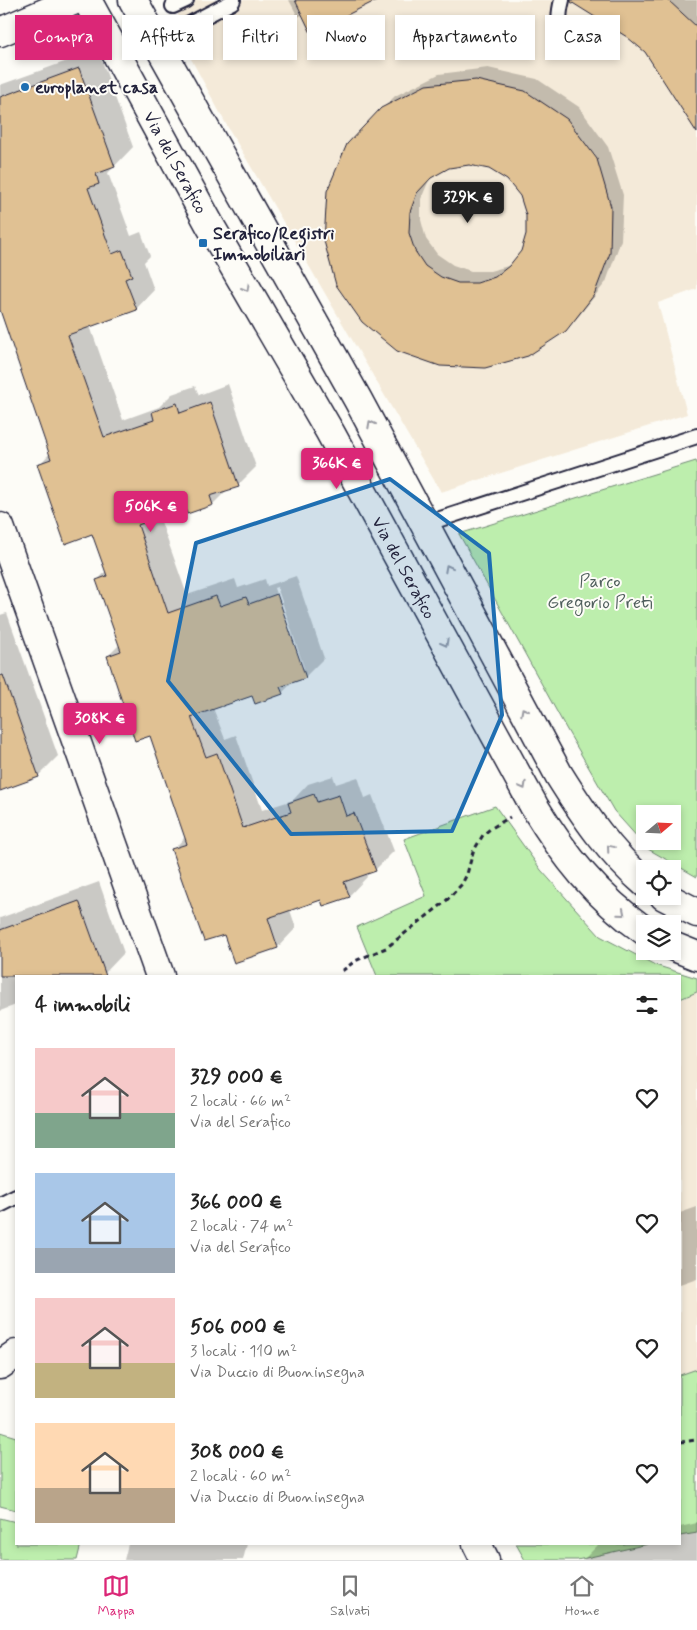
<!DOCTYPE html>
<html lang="it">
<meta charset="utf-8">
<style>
body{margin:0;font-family:Mynerve,sans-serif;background:#f6f6f6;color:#222;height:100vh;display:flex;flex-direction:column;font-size:19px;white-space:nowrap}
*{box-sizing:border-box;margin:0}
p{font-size:16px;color:#767676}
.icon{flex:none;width:28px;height:28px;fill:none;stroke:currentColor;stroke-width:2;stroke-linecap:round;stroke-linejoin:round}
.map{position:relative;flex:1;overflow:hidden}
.sheet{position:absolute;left:15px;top:975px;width:666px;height:570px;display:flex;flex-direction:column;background:#fff;border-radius:0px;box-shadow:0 2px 8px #0003}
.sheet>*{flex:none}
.top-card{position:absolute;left:15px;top:15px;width:668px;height:45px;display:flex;gap:10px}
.needle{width:32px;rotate:71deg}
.tools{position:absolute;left:636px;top:805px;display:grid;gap:10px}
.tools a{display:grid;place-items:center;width:45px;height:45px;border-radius:0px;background:#fff;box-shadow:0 2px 8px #0003;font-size:25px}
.price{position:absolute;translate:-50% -42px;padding:0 11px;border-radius:5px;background:#db2777;color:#fff;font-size:16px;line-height:32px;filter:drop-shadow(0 1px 2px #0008)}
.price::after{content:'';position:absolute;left:50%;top:30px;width:15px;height:11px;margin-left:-8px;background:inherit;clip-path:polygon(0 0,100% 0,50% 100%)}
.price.selected{background:#222;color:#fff}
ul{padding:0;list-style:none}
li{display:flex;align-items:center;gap:15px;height:125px;padding:0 20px}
li span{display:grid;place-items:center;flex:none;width:140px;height:100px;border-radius:0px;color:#555}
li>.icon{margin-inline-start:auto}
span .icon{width:60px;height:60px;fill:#fffc;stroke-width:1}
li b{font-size:21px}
h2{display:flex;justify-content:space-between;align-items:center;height:60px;padding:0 20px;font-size:21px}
.tag{padding:0 18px;border-radius:0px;background:#fff;box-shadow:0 2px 8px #0003;font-size:18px;line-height:45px}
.tag.selected{background:#db2777;color:#fff}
.dock{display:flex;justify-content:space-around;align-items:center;height:70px;border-top:1px solid #e0e0e0;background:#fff;font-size:14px;color:#767676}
.dock a{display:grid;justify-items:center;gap:2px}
.dock .selected{color:#db2777}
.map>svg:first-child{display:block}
.built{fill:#f4ead9}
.green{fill:#bdeead;stroke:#708874;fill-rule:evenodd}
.shadow{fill:#0003;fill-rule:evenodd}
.building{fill:#e0c193;stroke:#22223b;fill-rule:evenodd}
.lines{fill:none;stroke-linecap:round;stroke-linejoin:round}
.service-casing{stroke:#22223b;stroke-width:18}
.minor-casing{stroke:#22223b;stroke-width:31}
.tertiary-casing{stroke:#22223b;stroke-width:31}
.path{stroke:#22223b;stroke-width:3;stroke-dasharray:5 4;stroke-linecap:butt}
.service{stroke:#fdfcf7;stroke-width:14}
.minor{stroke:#fdfcf7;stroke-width:28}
.tertiary{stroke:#fdfcf7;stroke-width:28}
.oneway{stroke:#9a9aa2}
.marked{fill:#1f6fb2;fill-opacity:0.2;stroke:#1f6fb2;stroke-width:4;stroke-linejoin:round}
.poi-dot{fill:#1f6fb2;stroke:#fdfcf7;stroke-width:2}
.labels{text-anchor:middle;stroke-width:4;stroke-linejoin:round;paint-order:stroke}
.poi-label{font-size:18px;font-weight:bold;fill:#22223b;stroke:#fdfcf7;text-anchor:start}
.street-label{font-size:18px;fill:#22223b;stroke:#fdfcf7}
.park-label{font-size:18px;fill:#505f5d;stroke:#fdfcf7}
</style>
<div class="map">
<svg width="697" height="1560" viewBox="0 0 697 1560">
<rect width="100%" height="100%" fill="#fdfcf7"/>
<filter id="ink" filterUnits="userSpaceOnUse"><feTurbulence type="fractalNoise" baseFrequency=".02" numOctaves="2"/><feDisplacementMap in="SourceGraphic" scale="10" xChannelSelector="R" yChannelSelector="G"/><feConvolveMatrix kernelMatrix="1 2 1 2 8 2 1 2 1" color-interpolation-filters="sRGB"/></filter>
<g filter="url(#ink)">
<g class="built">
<path d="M170,0H697V289L658,303L687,414L441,492L226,124L182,42L190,37Z"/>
<path d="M697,992V1369L680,1375V1000Z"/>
</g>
<g class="green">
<path d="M696,461L697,463V877L648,849L614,811L567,730L459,534ZM645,814H672V841H645Z"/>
<path d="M495,806L541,870L600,936L655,965L697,978V992L680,999V976H377L357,927L426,896L404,839Z"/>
<path d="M697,1369V1533L680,1536V1375Z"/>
<path d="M0,1432L16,1437V1510L0,1506Z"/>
<path d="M0,1518L16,1522V1544H81L77,1560H0Z"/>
<path d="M516,1544H648L577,1560H525Z"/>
</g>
<g class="shadow">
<path d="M289,0H379L360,7L304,14L298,17Z"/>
<path d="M572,0H697V132L646,52L628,36Z"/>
<path d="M98,50L133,147L108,173L131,236L141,232L150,256L144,262L154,290L136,309L90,326L123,420L159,407L172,394L195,386L199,395L228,384L256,467L238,485L228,489L213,504L186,507L159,516L187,595L235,579L238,588L265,579L267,586L296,576L324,658L305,677L294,681L282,693L253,695L213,708L225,739L236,735L262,810L293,800L308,784L333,776L336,784L358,777L365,798L372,795L394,851L375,870L366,873L367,877L349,896L322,899L290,910L296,928L278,947L225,933L173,850L186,836L151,734L108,656L120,644L97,581L106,571L93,533L39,465L50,453L0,306V85ZM277,587L304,668H301L274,588Z"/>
<path d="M488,68L537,79L579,107L608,147L623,195L621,240L606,282L578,317L565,330L398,349L382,109L395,96L439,74ZM469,163L490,167L508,179L521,195L527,215L528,234L522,252L516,259L508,266L490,271H471L453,265L437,254L426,239L421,220V199L429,180L433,175L448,166Z"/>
<path d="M7,613L58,756L38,776L0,790V615Z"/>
<path d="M99,882L124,953L105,973L95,976H16V1005L0,1011V918Z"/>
<path d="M697,1207V1279L680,1285V1213Z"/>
<path d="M697,1523V1560H583L598,1545L603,1544H680V1527Z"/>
<path d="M128,1544H247L243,1560H124Z"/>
</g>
<g class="building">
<path d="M295,0H377L311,33Z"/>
<path d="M571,0H668L697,27V133L645,52L627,37L571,2Z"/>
<path d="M79,68L115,167L96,174L99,184L88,188L112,254L122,250L132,276L125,279L137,310L68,335L104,437L154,420L152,412L177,403L180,413L210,402L239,487L210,496L213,505L187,514L185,508L138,525L168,613L216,596L220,606L246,597L249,604L277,594L306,678L280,687L283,694L255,704L252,696L191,717L206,757L217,753L243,828L291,812L288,803L314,794L317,802L339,795L346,816L354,813L376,871L344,882L350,897L323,906L321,900L268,918L278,948L234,963L224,935L204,941L184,886L171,849L187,844L150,736L135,741L107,656L121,651L96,580L107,576L92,534L65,544L37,464L51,459L0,310V97Z"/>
<path d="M476,80L525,91L567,119L597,159L611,207L610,253L594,295L566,331L528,356L485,368L440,366L397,351L362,322L336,285L324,241L327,191L347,144L381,108L426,85ZM469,165L489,169L507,180L520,196L526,215V234L521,251L509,266L495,277L477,283H458L441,277L425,266L415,251L409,233L410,212L417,193L431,178L449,168Z"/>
<path d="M3,675L39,777L0,791V676Z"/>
<path d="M79,901L106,976H0V930Z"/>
</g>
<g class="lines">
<g class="service-casing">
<g id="service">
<path d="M562,0C558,16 558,23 566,37"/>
<path d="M173,6L186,0"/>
<path d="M184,27L232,2L233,0"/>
<path d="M425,524L697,436"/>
<path d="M0,1205L16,1197"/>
</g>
</g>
<g class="minor-casing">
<g id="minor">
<path d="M0,32L75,0"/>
<path d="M0,527L160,976"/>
<path d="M0,1365L16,1354"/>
<path d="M477,1544L485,1560"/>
</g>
</g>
<g class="tertiary-casing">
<g id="tertiary">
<path id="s1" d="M87,0L211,227L330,432L534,806C565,857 596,896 645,931"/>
<path d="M133,0L358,400L559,775C584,815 609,852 645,883"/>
<path d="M664,896L697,913"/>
<path d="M672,946L697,956"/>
</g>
</g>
<g class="path">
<path d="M342,971L355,961L386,948L445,902L462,884L467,874L473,852L483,835L490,829L510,817"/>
<path d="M680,1442L697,1440"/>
</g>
<use href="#service" class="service"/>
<use href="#minor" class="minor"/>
<use href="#tertiary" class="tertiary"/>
</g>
<defs><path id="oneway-chevron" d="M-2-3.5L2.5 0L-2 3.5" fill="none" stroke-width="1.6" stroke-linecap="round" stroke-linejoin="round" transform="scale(1.25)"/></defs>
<g class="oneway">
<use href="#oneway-chevron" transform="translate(246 288) rotate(60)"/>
<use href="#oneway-chevron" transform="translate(371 424) rotate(-118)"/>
<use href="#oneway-chevron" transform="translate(448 568) rotate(-118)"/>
<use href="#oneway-chevron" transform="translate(445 643) rotate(61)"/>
<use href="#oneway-chevron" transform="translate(524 711) rotate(-118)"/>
<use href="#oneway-chevron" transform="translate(523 786) rotate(61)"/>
<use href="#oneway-chevron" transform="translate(610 848) rotate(-130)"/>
<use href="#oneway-chevron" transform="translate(622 913) rotate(40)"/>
</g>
</g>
<path class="marked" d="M390,479L489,553L502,715L452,831L291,834L168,681L196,543Z"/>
<g class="poi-dot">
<circle cx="25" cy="87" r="5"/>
<rect x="198" y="238" width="10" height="10" rx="2.5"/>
</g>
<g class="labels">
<g class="poi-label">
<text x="35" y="93">europlanet casa</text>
<text x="213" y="239">Serafico/Registri<tspan x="213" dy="21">Immobiliari</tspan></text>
</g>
<g class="street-label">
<text dy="6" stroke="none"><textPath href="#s1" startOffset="185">Via del Serafico</textPath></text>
<text dy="6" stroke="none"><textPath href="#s1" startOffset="650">Via del Serafico</textPath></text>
</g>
<g class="park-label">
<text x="600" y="587">Parco<tspan x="600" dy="21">Gregorio Preti</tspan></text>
</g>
</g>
</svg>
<div class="tools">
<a><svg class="needle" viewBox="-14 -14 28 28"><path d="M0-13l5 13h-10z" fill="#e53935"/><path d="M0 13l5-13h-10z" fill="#767676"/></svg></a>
<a><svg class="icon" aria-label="locate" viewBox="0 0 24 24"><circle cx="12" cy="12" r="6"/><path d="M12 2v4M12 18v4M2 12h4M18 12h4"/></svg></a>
<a><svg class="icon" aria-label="layers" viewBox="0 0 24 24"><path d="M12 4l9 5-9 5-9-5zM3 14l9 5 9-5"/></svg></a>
</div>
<b class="price selected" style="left:468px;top:224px">329K €</b>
<b class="price" style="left:337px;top:490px">366K €</b>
<b class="price" style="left:151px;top:533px">506K €</b>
<b class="price" style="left:100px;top:745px">308K €</b>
<div class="top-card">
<a class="tag selected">Compra</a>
<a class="tag">Affitta</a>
<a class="tag">Filtri</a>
<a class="tag">Nuovo</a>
<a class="tag">Appartamento</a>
<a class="tag">Casa</a>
</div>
<section class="sheet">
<h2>4 immobili<svg class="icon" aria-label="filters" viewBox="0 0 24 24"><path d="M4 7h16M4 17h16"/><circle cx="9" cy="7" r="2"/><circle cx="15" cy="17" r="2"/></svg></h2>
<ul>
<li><span style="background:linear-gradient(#f6c9c9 65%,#7fa58c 0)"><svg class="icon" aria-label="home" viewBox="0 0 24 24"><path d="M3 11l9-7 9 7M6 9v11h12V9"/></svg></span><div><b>329 000 €</b><p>2 locali · 66 m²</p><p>Via del Serafico</p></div><svg class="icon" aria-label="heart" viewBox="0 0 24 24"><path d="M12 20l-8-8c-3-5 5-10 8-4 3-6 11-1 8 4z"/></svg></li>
<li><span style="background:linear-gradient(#a9c7e8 75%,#9aa5b1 0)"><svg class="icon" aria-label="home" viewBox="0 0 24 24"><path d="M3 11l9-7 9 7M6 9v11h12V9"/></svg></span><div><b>366 000 €</b><p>2 locali · 74 m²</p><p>Via del Serafico</p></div><svg class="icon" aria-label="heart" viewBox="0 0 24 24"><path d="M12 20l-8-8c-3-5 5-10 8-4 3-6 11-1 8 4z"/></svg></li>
<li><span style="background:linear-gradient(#f6c9c9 65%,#c2b280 0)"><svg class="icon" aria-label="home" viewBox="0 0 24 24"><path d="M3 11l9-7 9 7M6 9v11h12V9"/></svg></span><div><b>506 000 €</b><p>3 locali · 110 m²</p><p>Via Duccio di Buoninsegna</p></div><svg class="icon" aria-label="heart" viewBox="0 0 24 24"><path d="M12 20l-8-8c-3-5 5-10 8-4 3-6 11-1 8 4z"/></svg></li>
<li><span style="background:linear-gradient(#ffd9b3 65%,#b9a48a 0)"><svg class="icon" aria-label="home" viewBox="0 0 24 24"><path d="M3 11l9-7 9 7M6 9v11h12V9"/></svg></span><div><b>308 000 €</b><p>2 locali · 60 m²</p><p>Via Duccio di Buoninsegna</p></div><svg class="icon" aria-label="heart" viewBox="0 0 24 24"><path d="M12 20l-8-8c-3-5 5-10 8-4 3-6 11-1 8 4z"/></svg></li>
</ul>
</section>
</div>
<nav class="dock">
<a class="selected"><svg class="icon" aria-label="map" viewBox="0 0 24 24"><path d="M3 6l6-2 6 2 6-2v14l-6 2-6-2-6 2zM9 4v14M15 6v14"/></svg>Mappa</a>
<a><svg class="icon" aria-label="saved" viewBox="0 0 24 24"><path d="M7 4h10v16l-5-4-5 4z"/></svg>Salvati</a>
<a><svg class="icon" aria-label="home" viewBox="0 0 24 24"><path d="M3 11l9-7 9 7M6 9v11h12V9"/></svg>Home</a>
</nav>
